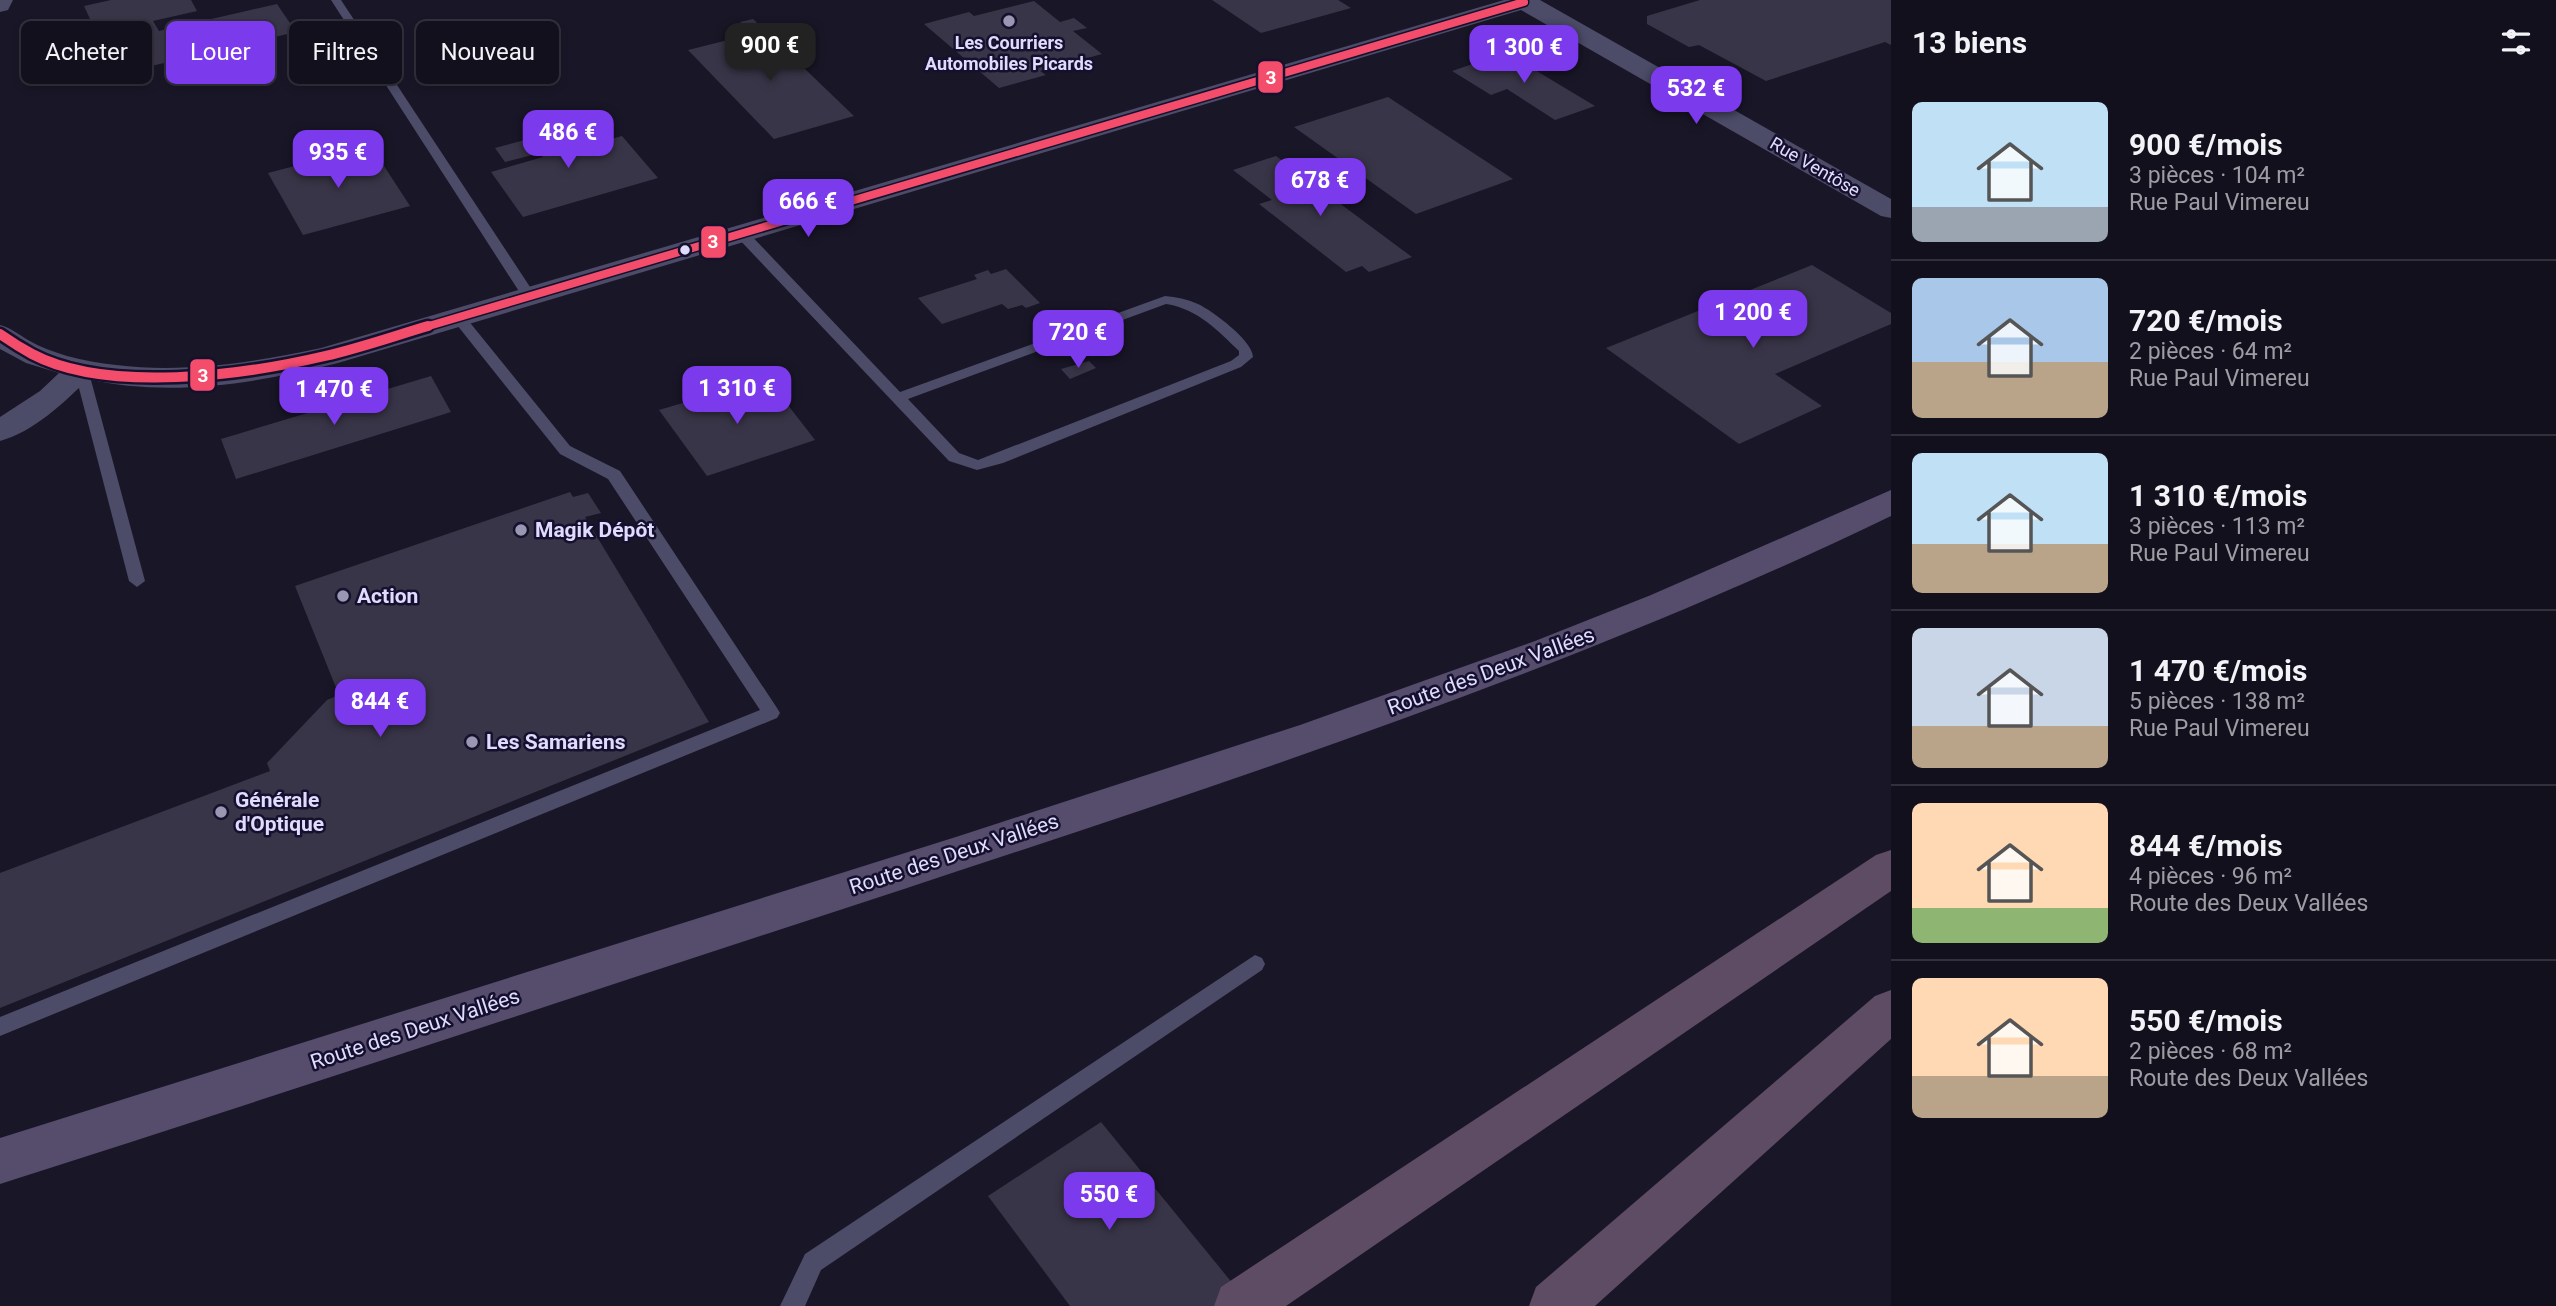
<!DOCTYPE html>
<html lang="fr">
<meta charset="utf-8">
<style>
body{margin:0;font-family:Roboto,sans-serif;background:#1c1926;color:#f1f3f6;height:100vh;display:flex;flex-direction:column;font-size:26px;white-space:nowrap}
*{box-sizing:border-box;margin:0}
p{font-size:23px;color:#9d9da4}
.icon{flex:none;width:38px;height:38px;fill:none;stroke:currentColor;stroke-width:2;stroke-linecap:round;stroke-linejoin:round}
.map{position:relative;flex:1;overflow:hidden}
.sheet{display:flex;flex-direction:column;background:#13101d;width:665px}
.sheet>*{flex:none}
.guide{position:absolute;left:21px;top:21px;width:665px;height:63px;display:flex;gap:14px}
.price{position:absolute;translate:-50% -60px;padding:0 16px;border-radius:14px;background:#7c3aed;color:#fff;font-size:23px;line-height:46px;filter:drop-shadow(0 2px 4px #0008)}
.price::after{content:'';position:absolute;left:50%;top:42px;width:21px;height:16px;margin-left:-10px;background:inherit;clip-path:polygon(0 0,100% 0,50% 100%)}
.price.on{background:#222;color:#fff}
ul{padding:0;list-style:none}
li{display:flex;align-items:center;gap:21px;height:175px;padding:0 21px}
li+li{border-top:2px solid #32303b}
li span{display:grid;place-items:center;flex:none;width:196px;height:140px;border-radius:10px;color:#555}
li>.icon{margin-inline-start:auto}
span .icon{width:84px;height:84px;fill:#fffc;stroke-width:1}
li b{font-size:30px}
h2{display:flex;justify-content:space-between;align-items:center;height:84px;padding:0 21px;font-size:30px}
.tag{padding:0 24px;border-radius:10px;background:#13101d;box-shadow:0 4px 10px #0003,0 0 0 2px #32303b;font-size:24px;line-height:63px}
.tag.on{background:#7c3aed;color:#fff}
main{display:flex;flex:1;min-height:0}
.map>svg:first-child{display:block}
.building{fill:#393548}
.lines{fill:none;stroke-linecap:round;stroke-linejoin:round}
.lane{fill:#4c4b68;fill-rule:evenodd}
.street{fill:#4c4b68;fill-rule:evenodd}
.primary{fill:#564c6c;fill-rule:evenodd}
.highway{fill:#5e4c65;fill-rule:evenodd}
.bus-1-far1-casing{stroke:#15102d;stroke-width:11}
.bus-1-casing{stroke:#15102d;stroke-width:15}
.bus-1-far1{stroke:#f44d6c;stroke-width:8}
.bus-1{stroke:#f44d6c;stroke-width:10}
.poi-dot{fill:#9a97b3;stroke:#15102d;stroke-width:2.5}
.bus-dot{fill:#e0dcff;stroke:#15102d;stroke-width:2.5}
.labels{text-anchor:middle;stroke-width:5;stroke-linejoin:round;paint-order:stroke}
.far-poi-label{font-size:18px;font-weight:bold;fill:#e0dcff;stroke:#15102d}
.far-street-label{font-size:18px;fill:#e0dcff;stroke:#15102d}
.poi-label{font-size:21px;font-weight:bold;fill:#e0dcff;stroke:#15102d;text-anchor:start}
.street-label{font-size:21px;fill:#e0dcff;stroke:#15102d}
.line-badge{stroke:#15102d;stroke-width:2.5}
.badge-label{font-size:19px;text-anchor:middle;font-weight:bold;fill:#fff}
</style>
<main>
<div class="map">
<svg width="1891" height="1306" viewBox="0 0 1891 1306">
<rect width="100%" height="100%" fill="#191627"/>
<g class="building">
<path d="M111,0H191L197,11L153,21L159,31L277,4L296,32L117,74L102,44L148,34L143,24L97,34L84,6Z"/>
<path d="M1212,0H1338L1351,8L1261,33Z"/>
<path d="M1700,0H1891V45L1885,42L1766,81L1699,45L1689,47L1647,24V16Z"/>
<path d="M1034,1L1060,22L1074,18L1087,28L1073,31L1102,54L1040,71L1046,75L999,88L924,24L969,12L974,16Z"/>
<path d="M753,19L854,116L774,139L688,50L752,34L740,22Z"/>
<path d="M1508,52L1537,69L1535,70L1595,106L1555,120L1507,89L1491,95L1452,71Z"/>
<path d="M1388,97L1513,179L1416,214L1294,127Z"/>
<path d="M588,123L600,137L554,149L557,154L622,136L658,178L523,217L491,172L543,157L540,153L505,162L495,148Z"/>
<path d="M371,146L410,206L303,235L268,173Z"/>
<path d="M1276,156L1412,257L1369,272L1362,266L1346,272L1259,204L1272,200L1233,170Z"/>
<path d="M1812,265L1891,313V324L1775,374L1822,406L1739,444L1606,348Z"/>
<path d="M1006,269L1040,303L1026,308L1022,305L1008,309L1002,304L942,324L918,298L977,279L974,275L988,270L991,274Z"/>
<path d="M1089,361L1096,368L1070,379L1061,369Z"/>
<path d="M431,376L451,412L236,479L221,439Z"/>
<path d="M767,378L815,440L707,476L659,410Z"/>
<path d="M570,492L573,497L588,493L601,513L585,517L709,722L0,1008V873L270,771L267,763L327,700L339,695L295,586Z"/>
<path d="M1101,1122L1251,1306H1070L988,1196Z"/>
</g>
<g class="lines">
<g class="lane">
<path d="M331,0H341L536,296L534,299H524L522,296Z"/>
<path d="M741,229L746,230L900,392L1165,296C1176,297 1187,299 1198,304C1213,311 1253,341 1253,357L1241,367L1003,463L977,470L949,461L736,236L734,233ZM1166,304C1198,309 1217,330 1239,351V355L1231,361L978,460L959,453L908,399Z"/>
<path d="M458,313L463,314L570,446L620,471L777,708L780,713L777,718L0,1036V1017L760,710L608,479L560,454L453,320L451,317Z"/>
<path d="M81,365L88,369L145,581L137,587L129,581L74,369Z"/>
<path d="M1255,955L1262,958L1265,964L1262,970L821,1270L805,1306H780L805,1254Z"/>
</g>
<g class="street">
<path d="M0,0H13L8,10L0,12Z"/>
<path d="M1504,0H1540L1891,199V218L1881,216L1521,10L338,363C258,383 169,398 88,379C64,403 33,432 0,441V417L40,391L59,373L26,363L0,349V325C11,328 18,334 28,340C40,347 54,352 67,356C152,378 238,366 321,348Z"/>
</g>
<path class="primary" d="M1891,490V516C1572,670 1237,779 901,890C601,988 301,1088 0,1184V1138L959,836L1300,725L1535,641L1651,595Z"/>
<g class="highway">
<path d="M1891,850V891L1286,1306H1214L1221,1287L1876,855Z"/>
<path d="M1891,990V1039L1595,1306H1529L1536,1287L1875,996Z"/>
</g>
<g class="bus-1-far1-casing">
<path id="bus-1-far1" d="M422,328L1524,2"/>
</g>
<g class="bus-1-casing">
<path id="bus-1" d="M0,334C10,341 21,348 32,354C108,394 244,375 325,356C360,348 394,336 428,326"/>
</g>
<use href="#bus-1-far1" class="bus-1-far1"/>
<use href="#bus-1" class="bus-1"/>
</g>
<g class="poi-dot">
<circle cx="1009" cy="21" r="7"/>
<circle cx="521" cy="530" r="7"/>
<circle cx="343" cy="596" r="7"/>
<circle cx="472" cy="742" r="7"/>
<circle cx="221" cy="812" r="7"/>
</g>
<circle class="bus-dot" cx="685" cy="250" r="6"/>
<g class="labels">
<g class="far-poi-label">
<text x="1009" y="49">Les Courriers<tspan x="1009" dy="21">Automobiles Picards</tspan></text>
</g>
<g class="far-street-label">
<text transform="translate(1815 167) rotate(30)" y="6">Rue Ventôse</text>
</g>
<g class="poi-label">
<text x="535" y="537">Magik Dépôt</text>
<text x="357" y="603">Action</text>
<text x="486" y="749">Les Samariens</text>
<text x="235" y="807">Générale<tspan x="235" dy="24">d'Optique</tspan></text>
</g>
<g class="street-label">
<text transform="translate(1491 671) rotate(-20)" y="7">Route des Deux Vallées</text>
<text transform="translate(954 854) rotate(-18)" y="7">Route des Deux Vallées</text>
<text transform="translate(415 1029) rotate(-18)" y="7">Route des Deux Vallées</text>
</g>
</g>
<g class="line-badge">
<rect x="1257" y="60" width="27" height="34" rx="7" fill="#f44d6c"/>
<rect x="700" y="225" width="27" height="34" rx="7" fill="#f44d6c"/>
<rect x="189" y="358" width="27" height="34" rx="7" fill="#f44d6c"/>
</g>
<g class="badge-label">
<text x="1271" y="84">3</text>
<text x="713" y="248">3</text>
<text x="203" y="382">3</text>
</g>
</svg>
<b class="price on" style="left:770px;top:83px">900 €</b>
<b class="price" style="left:1524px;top:85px">1 300 €</b>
<b class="price" style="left:1696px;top:126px">532 €</b>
<b class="price" style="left:568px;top:170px">486 €</b>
<b class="price" style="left:338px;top:190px">935 €</b>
<b class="price" style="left:1320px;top:218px">678 €</b>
<b class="price" style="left:808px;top:239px">666 €</b>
<b class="price" style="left:1753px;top:350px">1 200 €</b>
<b class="price" style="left:1078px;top:370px">720 €</b>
<b class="price" style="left:737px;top:426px">1 310 €</b>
<b class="price" style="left:334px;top:427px">1 470 €</b>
<b class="price" style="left:380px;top:739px">844 €</b>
<b class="price" style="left:1109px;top:1232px">550 €</b>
<div class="guide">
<a class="tag">Acheter</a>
<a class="tag on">Louer</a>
<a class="tag">Filtres</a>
<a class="tag">Nouveau</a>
</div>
</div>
<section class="sheet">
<h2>13 biens<svg class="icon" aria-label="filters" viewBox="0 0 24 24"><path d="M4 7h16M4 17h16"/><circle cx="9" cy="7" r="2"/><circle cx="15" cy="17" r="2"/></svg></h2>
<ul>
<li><span style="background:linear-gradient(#bfe0f5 75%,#9aa5b1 0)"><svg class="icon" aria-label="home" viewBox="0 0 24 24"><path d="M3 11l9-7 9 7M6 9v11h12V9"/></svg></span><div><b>900 €/mois</b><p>3 pièces · 104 m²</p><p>Rue Paul Vimereu</p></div></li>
<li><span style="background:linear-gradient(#a9c7e8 60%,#b9a48a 0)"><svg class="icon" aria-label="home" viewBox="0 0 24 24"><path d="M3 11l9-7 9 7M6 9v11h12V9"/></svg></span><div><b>720 €/mois</b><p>2 pièces · 64 m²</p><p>Rue Paul Vimereu</p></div></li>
<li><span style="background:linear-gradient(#bfe0f5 65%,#b9a48a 0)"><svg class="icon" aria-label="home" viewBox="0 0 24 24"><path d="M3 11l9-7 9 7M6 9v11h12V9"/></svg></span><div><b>1 310 €/mois</b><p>3 pièces · 113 m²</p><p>Rue Paul Vimereu</p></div></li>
<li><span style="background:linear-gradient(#c9d6e8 70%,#b9a48a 0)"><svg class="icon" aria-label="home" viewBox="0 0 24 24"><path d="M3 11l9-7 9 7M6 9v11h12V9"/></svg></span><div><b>1 470 €/mois</b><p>5 pièces · 138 m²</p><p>Rue Paul Vimereu</p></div></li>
<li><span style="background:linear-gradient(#ffd9b3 75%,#8fb573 0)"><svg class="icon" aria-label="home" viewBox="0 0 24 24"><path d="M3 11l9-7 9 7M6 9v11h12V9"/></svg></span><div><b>844 €/mois</b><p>4 pièces · 96 m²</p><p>Route des Deux Vallées</p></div></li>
<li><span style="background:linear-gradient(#ffd9b3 70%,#b9a48a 0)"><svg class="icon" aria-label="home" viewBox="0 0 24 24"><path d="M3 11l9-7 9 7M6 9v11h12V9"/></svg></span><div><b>550 €/mois</b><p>2 pièces · 68 m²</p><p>Route des Deux Vallées</p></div></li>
</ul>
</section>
</main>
